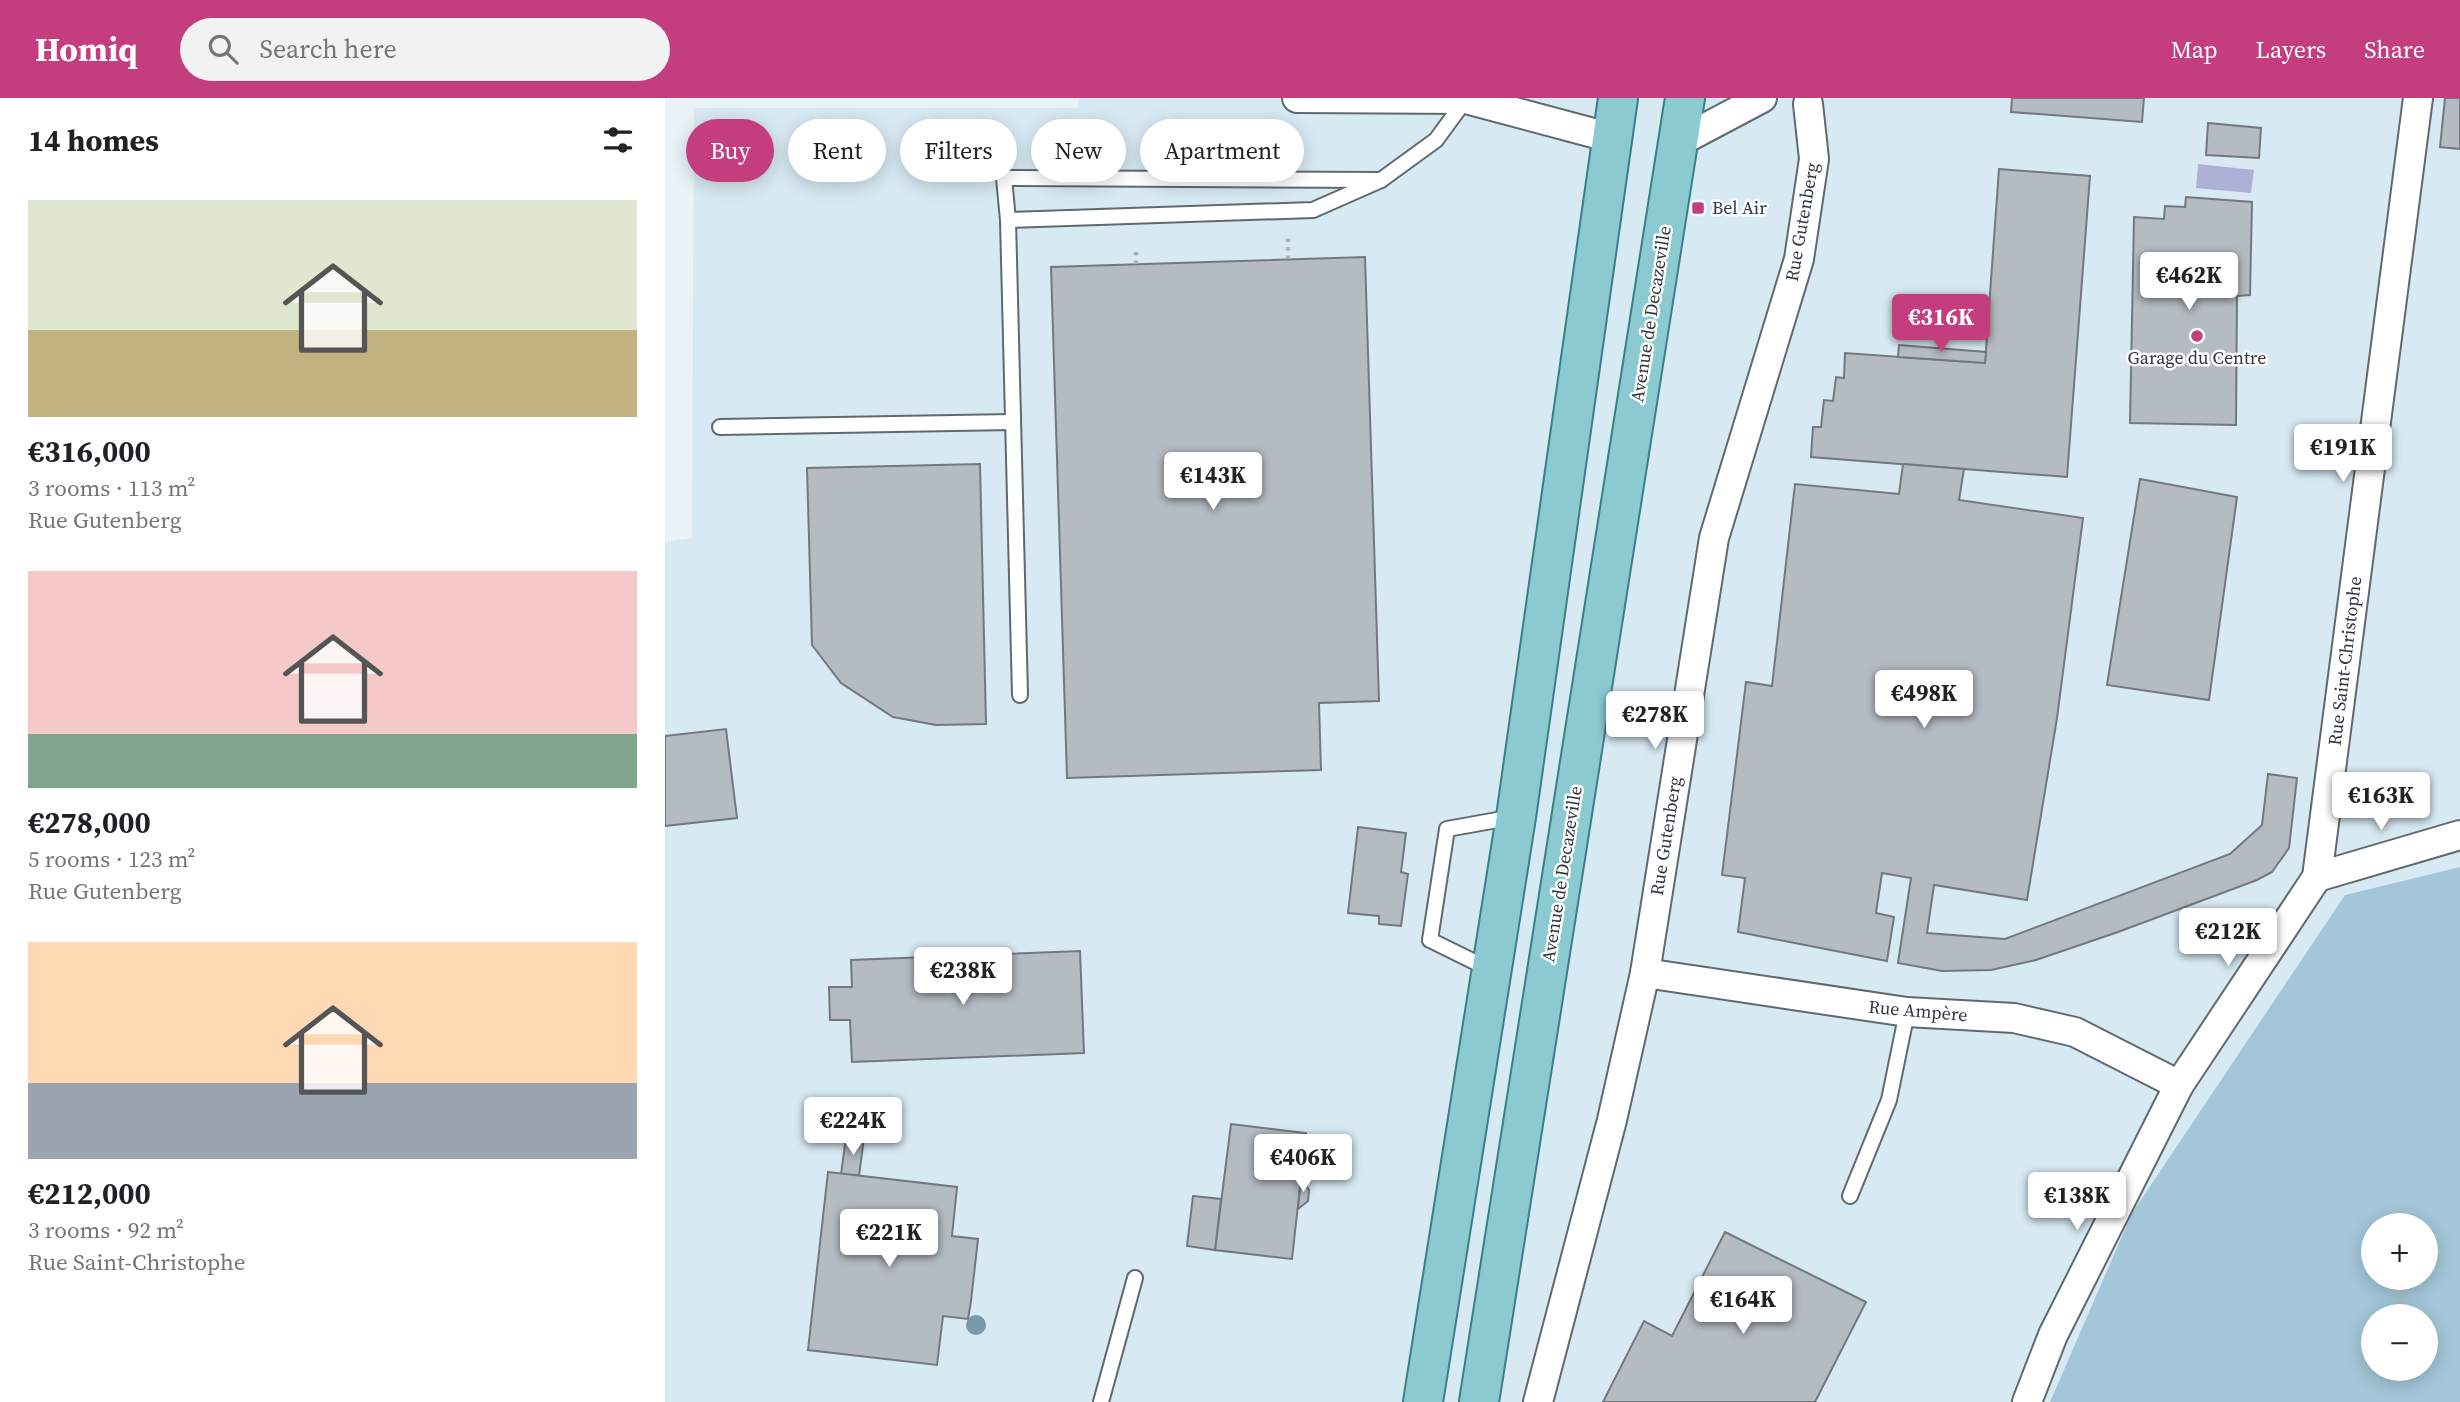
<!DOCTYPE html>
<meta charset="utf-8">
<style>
body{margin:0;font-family:"Source Serif 4",serif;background:#f2f2f2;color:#202124;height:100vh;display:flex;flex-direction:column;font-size:26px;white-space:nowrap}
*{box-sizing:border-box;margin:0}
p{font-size:23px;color:#757577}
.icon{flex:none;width:38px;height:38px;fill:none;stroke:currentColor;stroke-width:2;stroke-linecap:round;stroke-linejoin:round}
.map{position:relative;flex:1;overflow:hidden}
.panel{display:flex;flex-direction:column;background:#fff;width:665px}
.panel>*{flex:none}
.banner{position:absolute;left:21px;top:21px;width:665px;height:63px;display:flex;gap:14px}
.fabs{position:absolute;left:1696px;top:1115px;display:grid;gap:14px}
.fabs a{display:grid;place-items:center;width:77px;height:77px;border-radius:50%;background:#fff;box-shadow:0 4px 18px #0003;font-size:35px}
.price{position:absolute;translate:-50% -60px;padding:0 16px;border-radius:7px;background:#fff;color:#222;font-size:23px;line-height:46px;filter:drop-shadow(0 2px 4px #0008)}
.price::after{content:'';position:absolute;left:50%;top:42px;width:21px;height:16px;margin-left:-10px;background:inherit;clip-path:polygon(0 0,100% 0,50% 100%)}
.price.current{background:#c43e7f;color:#fff}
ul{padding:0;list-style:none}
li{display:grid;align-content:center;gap:14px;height:371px;padding:0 28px}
li span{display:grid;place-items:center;height:217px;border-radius:0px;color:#555}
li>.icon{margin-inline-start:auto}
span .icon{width:126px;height:126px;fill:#fffc;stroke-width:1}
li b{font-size:30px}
h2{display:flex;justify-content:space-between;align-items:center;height:84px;padding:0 28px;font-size:30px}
.tag{padding:0 24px;border-radius:32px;background:#fff;box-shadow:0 4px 18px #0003;font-size:24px;line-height:63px}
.tag.current{background:#c43e7f;color:#fff}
header{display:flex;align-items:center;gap:42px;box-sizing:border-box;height:98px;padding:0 35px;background:#c43e7f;color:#fff}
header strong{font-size:33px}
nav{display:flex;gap:38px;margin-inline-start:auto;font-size:24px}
.search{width:490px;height:63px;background:#f2f2f2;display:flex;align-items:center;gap:18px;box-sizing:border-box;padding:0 24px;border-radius:38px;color:#757577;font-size:26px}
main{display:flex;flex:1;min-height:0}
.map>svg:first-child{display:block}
.built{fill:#d7e9f3}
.green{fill:#a3c7d9;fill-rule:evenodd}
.water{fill:#adb1d8}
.building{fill:#b5bbc3;stroke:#737880;stroke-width:2}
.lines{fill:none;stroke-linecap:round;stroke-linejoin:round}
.lane-casing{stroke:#60696e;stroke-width:18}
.street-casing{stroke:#60696e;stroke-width:32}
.primary-casing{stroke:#3a7f87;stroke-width:42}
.path{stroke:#acb4b8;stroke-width:4.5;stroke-dasharray:3.5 5;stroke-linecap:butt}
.lane{stroke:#fff;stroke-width:14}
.street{stroke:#fff;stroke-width:28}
.primary{stroke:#8bcad1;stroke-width:38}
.tree{fill:#7799a9}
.poi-dot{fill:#c43e7f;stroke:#fcfeff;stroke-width:2.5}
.labels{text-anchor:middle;stroke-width:5;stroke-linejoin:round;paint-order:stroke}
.poi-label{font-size:18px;fill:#323638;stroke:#fcfeff;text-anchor:start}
.street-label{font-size:18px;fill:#323638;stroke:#fcfeff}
</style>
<header>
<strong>Homiq</strong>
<div class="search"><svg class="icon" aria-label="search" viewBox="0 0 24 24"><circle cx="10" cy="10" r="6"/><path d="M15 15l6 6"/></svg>Search here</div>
<nav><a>Map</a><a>Layers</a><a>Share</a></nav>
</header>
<main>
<section class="panel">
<h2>14 homes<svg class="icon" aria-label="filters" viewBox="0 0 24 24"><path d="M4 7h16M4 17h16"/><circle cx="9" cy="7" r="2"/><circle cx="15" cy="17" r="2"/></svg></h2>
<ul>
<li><span style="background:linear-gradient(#dfe7d0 60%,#c2b280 0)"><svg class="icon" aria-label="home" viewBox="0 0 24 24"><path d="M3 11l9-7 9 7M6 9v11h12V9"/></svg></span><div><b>€316,000</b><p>3 rooms · 113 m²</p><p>Rue Gutenberg</p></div></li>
<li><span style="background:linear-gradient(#f6c9c9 75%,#7fa58c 0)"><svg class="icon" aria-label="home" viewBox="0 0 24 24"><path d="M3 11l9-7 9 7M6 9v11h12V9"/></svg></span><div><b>€278,000</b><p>5 rooms · 123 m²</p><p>Rue Gutenberg</p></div></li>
<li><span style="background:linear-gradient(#ffd9b3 65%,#9aa5b1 0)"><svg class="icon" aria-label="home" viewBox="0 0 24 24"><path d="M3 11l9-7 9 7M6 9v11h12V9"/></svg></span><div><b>€212,000</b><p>3 rooms · 92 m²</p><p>Rue Saint-Christophe</p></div></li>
</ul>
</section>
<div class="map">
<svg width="1795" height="1304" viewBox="0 0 1795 1304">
<rect width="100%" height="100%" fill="#e8f2f7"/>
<path class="built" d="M414,0H1795V769L1680,797L1467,1115L1385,1304H0V444L27,440L29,10H413Z"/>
<path class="green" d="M1795,769V1304H1385L1467,1115L1680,797ZM1760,1127V1180H1708V1127ZM1760,1218V1270H1708V1218Z"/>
<path class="water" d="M1533,66L1589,72L1586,95L1531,90Z"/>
<g class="building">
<path d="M1347,0H1479L1477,24L1346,14Z"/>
<path d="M1780,0H1795V51L1775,49Z"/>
<path d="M1543,25L1596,30L1594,60L1541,57Z"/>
<path d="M1334,71L1425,78L1402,379L1146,359L1148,329H1156L1159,302L1168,303L1171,279L1179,280L1180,255L1320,265Z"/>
<path d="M1521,99L1587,104L1585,197L1572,198L1571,327L1465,325L1469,119L1499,121L1500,108L1520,109Z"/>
<path d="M700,159L714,603L654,605L656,672L402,680L386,169Z"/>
<path d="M1234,247L1321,254L1320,265L1233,259Z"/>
<path d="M315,366L321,626L271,627L228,619L176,585L147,547L142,370Z"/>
<path d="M1238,366L1299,371L1294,402L1418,420L1392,620L1362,802L1269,787L1262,835L1340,841L1565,756L1597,727L1603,676L1632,680L1624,750L1607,774L1592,782L1453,834L1371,862L1326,872L1277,873L1233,865L1246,780L1217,775L1211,815L1229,819L1222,863L1073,834L1080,780L1057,777L1070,673L1081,584L1107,588L1130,386L1234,396Z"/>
<path d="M1475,381L1572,399L1544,602L1442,587Z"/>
<path d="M61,631L72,720L0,728V638Z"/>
<path d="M693,729L741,735L736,774L743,776L736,828L714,826V818L683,815Z"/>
<path d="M415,853L419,955L187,964L185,922H165L164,889H187L186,862Z"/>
<path d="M566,1026L641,1035L627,1161L550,1152Z"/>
<path d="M181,1040H199L194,1078L176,1076Z"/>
<path d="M163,1074L292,1089L287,1138L313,1141L306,1203L303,1221L278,1218L272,1267L143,1252Z"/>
<path d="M636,1080L644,1092L643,1103L633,1111Z"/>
<path d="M528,1098L556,1101L550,1152L522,1148Z"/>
<path d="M1060,1134L1201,1204L1150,1304H938L979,1223L1007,1238Z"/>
</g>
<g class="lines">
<g class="lane-casing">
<g id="lane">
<path d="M343,122L648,112L716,82L771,42L801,1"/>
<path d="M55,329L348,324"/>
<path d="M355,597L343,122L339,80L716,82"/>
<path d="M824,871L765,842L782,731L849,719"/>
<path d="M1185,1098L1224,1002L1242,914"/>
<path d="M436,1304L470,1180"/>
</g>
</g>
<g class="street-casing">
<g id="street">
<path d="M632,0L801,1L947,40"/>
<path d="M1012,45L1097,0"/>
<path d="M1652,779L1795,737"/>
<path d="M980,875L1242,914L1349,920L1410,934L1514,987"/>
<path d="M873,1304L947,1022L980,875L1049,440L1134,161L1149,61L1143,6"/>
<path d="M1362,1304L1388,1237L1514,987L1652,779L1753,0"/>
</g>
</g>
<g class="primary-casing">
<g id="primary">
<path d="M758,1304L851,719L953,0"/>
<path d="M814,1304L1020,0"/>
</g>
</g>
<g class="path">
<path d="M623,161V137"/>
<path d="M471,166V149"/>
</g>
<use href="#lane" class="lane"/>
<use href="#street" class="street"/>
<use href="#primary" class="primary"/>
</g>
<circle class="tree" cx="311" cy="1227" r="10"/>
<g class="poi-dot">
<rect x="1026" y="103" width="14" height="14" rx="3.5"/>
<circle cx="1532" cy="238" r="7"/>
</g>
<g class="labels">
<g class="poi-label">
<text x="1047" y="116">Bel Air</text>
<text x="1532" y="266" text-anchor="middle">Garage du Centre</text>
</g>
<g class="street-label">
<text transform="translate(1137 124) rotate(-80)" y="6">Rue Gutenberg</text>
<text transform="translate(986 216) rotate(-81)" y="6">Avenue de Decazeville</text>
<text transform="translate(1680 563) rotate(-83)" y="6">Rue Saint-Christophe</text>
<text transform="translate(1001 738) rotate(-81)" y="6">Rue Gutenberg</text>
<text transform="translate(897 776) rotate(-81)" y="6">Avenue de Decazeville</text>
<text transform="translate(1253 913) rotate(5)" y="6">Rue Ampère</text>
</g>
</g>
</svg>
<div class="fabs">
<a>+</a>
<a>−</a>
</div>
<b class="price" style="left:1524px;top:214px">€462K</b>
<b class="price current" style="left:1276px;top:256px">€316K</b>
<b class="price" style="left:1678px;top:386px">€191K</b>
<b class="price" style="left:548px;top:414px">€143K</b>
<b class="price" style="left:1259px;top:632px">€498K</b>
<b class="price" style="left:990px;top:653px">€278K</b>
<b class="price" style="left:1716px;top:734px">€163K</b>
<b class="price" style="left:1563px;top:870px">€212K</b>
<b class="price" style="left:298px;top:909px">€238K</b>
<b class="price" style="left:188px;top:1059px">€224K</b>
<b class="price" style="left:638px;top:1096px">€406K</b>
<b class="price" style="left:1412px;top:1134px">€138K</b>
<b class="price" style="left:224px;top:1171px">€221K</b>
<b class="price" style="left:1078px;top:1238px">€164K</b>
<div class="banner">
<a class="tag current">Buy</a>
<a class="tag">Rent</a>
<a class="tag">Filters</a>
<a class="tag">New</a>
<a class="tag">Apartment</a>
</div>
</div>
</main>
